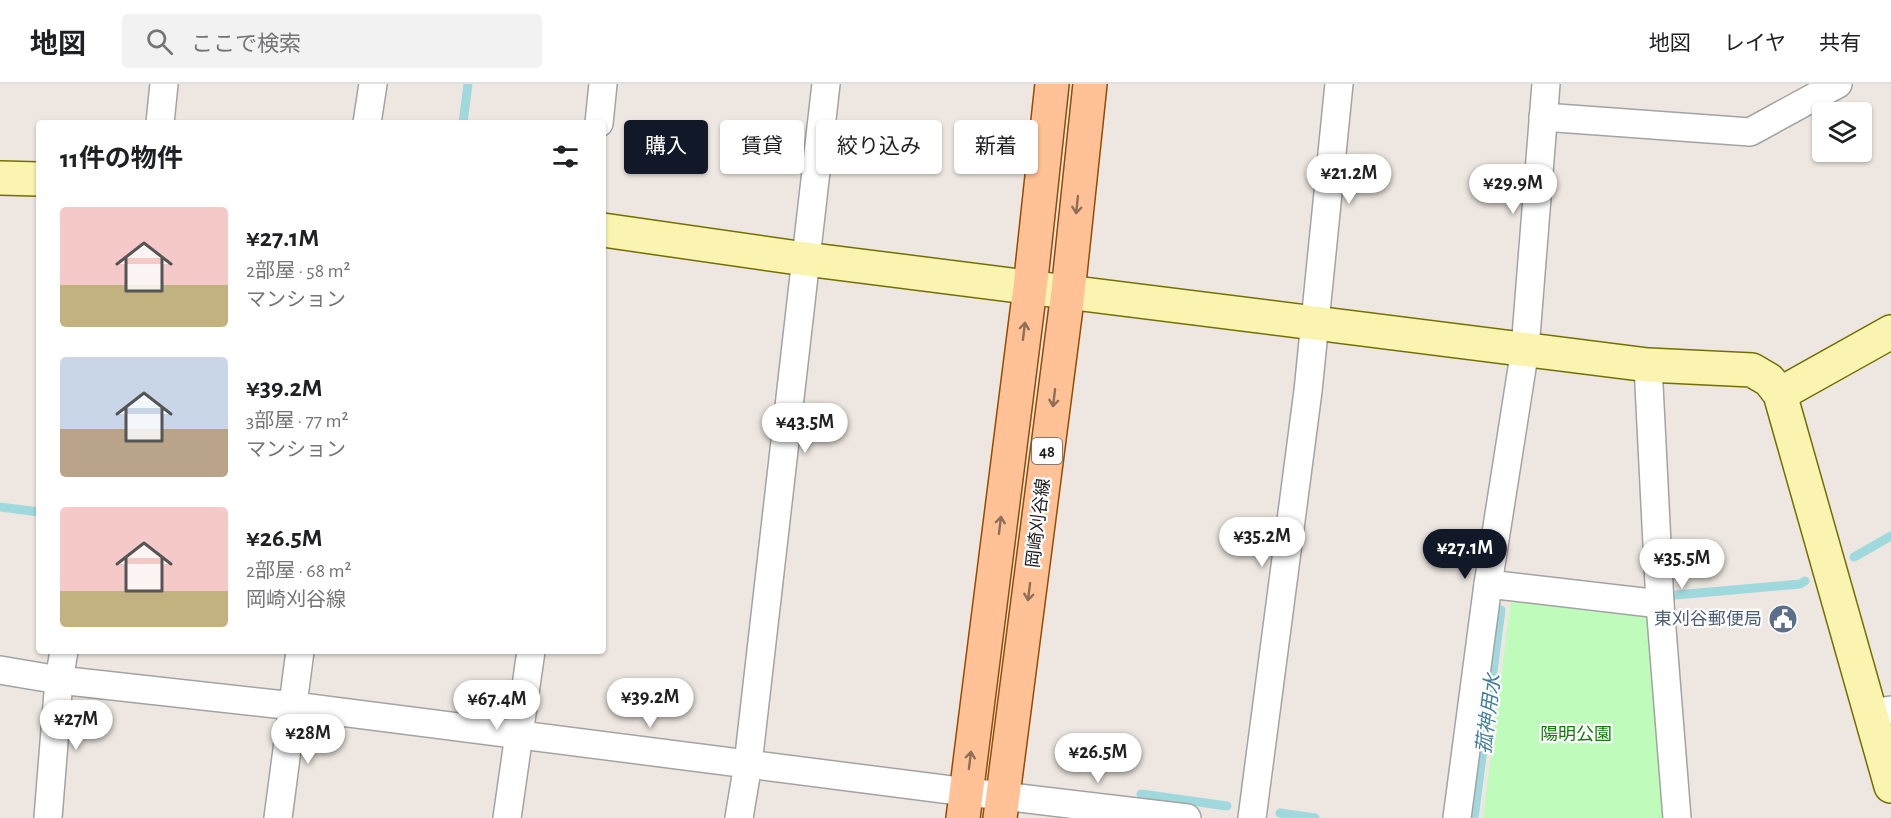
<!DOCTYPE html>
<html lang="ja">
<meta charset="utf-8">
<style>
body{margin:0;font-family:"Alegreya Sans","Noto Sans JP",sans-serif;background:#f2f2f2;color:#202124;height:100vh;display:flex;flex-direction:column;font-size:22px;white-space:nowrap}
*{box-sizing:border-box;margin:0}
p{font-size:20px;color:#757577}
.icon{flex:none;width:33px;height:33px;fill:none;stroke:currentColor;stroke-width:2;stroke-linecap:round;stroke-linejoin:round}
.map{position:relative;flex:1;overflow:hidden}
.sheet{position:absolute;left:36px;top:36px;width:570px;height:534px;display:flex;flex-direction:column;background:#fff;border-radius:6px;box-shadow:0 2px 4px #0004}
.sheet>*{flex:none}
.top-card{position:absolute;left:624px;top:36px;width:570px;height:54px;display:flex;gap:12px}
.controls{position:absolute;left:1812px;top:18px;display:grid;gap:12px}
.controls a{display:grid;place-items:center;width:60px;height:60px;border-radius:6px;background:#fff;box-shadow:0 2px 4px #0004;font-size:30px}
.price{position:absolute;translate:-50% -51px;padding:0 14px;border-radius:21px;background:#fff;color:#222;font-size:20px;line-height:39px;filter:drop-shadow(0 2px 3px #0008)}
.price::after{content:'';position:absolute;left:50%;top:36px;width:18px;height:14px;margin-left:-9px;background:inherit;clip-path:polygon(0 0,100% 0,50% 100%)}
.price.current{background:#111827;color:#fff}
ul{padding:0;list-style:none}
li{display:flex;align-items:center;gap:18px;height:150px;padding:0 24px}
li span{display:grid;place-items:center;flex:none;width:168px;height:120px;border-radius:6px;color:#555}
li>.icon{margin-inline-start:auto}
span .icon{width:72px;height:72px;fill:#fffc;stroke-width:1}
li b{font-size:26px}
h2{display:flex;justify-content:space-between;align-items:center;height:72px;padding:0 24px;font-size:26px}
.pill{padding:0 21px;border-radius:6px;background:#fff;box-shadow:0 2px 4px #0004;font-size:21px;line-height:54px}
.pill.current{background:#111827;color:#fff}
header{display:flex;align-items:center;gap:36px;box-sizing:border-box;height:84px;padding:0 30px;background:#fff;border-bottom:2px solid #e0e0e0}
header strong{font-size:28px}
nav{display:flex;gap:33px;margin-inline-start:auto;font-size:21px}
.search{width:420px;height:54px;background:#f2f2f2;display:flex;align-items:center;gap:15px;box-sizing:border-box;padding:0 21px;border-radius:6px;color:#757577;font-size:22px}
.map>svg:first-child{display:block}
.park{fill:#bffbbb}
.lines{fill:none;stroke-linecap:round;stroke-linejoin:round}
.stream{stroke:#9fd9dd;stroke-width:9}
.street-casing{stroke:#a3a3a3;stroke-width:30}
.secondary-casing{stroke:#746f01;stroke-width:36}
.primary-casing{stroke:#934c00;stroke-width:36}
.street{stroke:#fff;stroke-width:27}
.secondary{stroke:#fbf4b1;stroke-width:33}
.primary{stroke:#ffc195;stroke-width:33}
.oneway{stroke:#8e6e58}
.labels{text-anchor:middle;stroke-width:4.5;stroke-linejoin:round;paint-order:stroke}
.shield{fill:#fff;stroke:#606060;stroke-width:1.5}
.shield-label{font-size:16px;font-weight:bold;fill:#1c1c1c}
.street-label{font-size:18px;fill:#1c1c1c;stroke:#fff}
.service-label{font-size:18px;fill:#4e5e75;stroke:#fff;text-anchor:end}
.park-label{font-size:18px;fill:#107c08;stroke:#fff}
.water-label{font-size:20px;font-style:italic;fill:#417d9d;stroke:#fff}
</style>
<header>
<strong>地図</strong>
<div class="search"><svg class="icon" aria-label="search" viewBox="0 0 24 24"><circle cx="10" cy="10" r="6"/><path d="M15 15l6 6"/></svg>ここで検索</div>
<nav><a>地図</a><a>レイヤ</a><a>共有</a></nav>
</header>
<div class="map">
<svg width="1891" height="734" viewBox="0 0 1891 734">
<rect width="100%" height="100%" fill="#eee7e1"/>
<path class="park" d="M1511,515L1648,531L1665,734H1483Z"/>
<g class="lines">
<g class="stream">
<path d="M463,39L468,0"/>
<path d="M0,423L39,428"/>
<path d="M1854,473L1891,452"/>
<path d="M1676,511L1800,500L1805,497"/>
<path d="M1141,710L1227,722"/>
<path d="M1280,729L1315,734"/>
<path d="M1474,734L1501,526"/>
</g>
<g class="street-casing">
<g id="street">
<path d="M1543,33L1750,48L1838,0"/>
<path d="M160,39L164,0"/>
<path d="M367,39L373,0"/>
<path d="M599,39L603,0"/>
<path d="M1648,281L1660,520L1677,734"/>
<path d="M1488,500L1660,520"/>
<path d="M0,586L59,596L294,622L951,706L1187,734"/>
<path d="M1870,629L1891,626"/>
<path d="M48,734L59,596L64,567"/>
<path d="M278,734L300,567"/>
<path d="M507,734L531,567"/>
<path d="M739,734L748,680L826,0"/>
<path d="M1252,734L1308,307L1339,0"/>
<path d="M1457,734L1488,500L1525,265L1546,0"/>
</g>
</g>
<g class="secondary-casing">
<g id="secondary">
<path d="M0,94L39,95"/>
<path d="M603,146L805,175L1648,281L1752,286L1769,296L1780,310L1891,702"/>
<path d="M1780,310L1891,248"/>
</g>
</g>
<g class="primary-casing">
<g id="primary">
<path d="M963,734L1030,204L1052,0"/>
<path d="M1000,734L1068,208L1090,0"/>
</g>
</g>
<use href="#street" class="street"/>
<use href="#secondary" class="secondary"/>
<use href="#primary" class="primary"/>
</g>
<defs><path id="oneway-shaft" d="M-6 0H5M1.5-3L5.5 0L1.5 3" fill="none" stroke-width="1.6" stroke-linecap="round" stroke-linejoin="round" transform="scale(1.5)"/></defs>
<g class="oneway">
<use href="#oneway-shaft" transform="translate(1077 121) rotate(96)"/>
<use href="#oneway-shaft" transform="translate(1024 247) rotate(-83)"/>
<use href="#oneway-shaft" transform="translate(1054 314) rotate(97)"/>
<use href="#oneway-shaft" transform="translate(1000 441) rotate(-83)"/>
<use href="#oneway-shaft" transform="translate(1029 508) rotate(97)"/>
<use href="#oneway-shaft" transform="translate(970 676) rotate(-83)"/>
</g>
<defs>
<g id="civic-disc" transform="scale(1.5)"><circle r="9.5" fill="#5c6f8a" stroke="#fff"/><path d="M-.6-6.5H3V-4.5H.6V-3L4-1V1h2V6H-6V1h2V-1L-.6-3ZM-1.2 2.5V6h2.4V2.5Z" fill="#fff"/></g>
</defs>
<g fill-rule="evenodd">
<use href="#civic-disc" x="1783" y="535"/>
</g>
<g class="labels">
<rect class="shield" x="1032" y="354" width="30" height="26" rx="4.5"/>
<g class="shield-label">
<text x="1047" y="373">48</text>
</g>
<g class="street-label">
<text transform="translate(1038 439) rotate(-83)" y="6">岡崎刈谷線</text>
</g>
<g class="service-label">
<text x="1762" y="541">東刈谷郵便局</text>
</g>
<g class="park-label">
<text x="1576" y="656">陽明公園</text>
</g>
<g class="water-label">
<text transform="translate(1488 630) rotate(-83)" y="7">菰神用水</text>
</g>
</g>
</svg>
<div class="controls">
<a><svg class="icon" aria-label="layers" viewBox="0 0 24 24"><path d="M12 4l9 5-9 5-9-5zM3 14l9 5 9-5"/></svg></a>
</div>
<b class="price" style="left:1349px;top:121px">¥21.2M</b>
<b class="price" style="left:1513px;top:131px">¥29.9M</b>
<b class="price" style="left:805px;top:370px">¥43.5M</b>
<b class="price" style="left:1262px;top:484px">¥35.2M</b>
<b class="price current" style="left:1465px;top:496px">¥27.1M</b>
<b class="price" style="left:1682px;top:506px">¥35.5M</b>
<b class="price" style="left:650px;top:645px">¥39.2M</b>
<b class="price" style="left:497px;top:647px">¥67.4M</b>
<b class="price" style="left:76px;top:667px">¥27M</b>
<b class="price" style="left:308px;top:681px">¥28M</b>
<b class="price" style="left:1098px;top:700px">¥26.5M</b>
<div class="top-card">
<a class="pill current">購入</a>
<a class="pill">賃貸</a>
<a class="pill">絞り込み</a>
<a class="pill">新着</a>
</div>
<section class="sheet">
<h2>11件の物件<svg class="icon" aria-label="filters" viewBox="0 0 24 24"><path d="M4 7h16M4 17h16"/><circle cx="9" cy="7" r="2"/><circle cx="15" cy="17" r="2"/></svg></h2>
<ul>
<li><span style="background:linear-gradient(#f6c9c9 65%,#c2b280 0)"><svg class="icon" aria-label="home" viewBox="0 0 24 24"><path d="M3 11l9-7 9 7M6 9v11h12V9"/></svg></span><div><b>¥27.1M</b><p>2部屋 · 58 m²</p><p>マンション</p></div></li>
<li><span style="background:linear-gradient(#c9d6e8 60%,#b9a48a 0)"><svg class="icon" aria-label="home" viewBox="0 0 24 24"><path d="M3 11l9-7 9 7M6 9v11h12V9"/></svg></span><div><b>¥39.2M</b><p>3部屋 · 77 m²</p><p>マンション</p></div></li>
<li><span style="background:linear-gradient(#f6c9c9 70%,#c2b280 0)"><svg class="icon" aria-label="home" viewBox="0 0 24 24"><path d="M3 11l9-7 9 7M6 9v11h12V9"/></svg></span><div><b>¥26.5M</b><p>2部屋 · 68 m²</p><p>岡崎刈谷線</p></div></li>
</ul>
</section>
</div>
